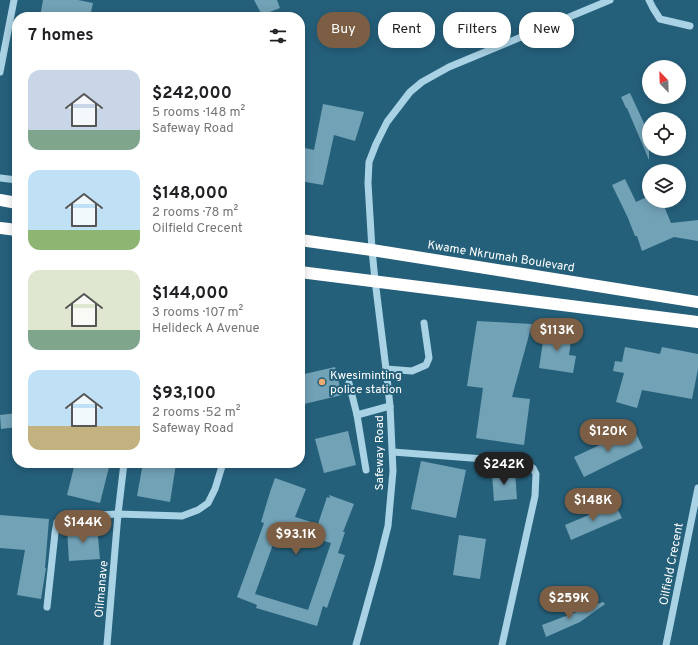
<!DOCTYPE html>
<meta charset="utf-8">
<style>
body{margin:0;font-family:Overpass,sans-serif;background:#f2f2f2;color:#202124;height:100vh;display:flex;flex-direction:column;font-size:15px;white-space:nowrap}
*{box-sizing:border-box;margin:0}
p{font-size:13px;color:#757577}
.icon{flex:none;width:22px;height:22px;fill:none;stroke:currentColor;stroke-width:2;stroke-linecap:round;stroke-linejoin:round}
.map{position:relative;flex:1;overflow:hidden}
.panel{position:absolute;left:12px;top:12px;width:293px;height:456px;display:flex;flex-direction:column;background:#fff;border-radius:16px;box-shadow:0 2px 10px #0003}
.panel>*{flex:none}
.banner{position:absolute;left:317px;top:12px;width:321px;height:36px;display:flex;gap:8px}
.needle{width:26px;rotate:337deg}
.tools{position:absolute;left:642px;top:60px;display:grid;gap:8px}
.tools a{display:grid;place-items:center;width:44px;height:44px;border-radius:50%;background:#fff;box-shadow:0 2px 10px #0003;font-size:20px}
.price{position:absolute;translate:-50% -34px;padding:0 9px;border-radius:14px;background:#7c5e45;color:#fff;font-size:13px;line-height:26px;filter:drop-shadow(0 1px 2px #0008)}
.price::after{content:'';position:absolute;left:50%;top:24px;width:12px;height:9px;margin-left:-6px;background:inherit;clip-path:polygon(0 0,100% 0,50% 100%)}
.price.selected{background:#222;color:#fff}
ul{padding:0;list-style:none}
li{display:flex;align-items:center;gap:12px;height:100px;padding:0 16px}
li span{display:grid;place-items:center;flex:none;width:112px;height:80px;border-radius:12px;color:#555}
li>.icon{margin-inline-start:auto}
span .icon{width:48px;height:48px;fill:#fffc;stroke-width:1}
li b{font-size:17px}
h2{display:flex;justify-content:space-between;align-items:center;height:48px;padding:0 16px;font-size:17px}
.chip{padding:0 14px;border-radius:16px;background:#fff;box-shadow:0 2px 10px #0003;font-size:14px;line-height:36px}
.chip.selected{background:#7c5e45;color:#fff}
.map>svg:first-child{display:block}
.building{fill:#72a2b6;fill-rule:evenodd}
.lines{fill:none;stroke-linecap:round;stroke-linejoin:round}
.minor{stroke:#a9d2e4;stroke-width:7}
.highway{stroke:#fff;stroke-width:12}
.poi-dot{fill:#eda96e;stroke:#25607b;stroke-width:1.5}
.labels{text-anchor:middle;stroke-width:4;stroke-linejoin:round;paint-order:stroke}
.street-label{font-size:12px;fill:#fff;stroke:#25607b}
.poi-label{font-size:12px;fill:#fff;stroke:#25607b;text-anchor:start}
</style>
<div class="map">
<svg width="698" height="645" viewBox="0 0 698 645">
<rect width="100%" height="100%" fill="#25607b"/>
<g class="building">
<path d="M43,0H78L93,3L90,17H40Z"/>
<path d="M254,0H277L280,8L262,15Z"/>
<path d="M630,93L649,134V160L627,108H626L621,97Z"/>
<path d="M323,104L364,112L355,141L334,135L323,185L300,181V147L314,150Z"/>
<path d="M625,179L636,202L649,196V201H662L671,223L698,220V241L674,237L642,251L637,236H635L628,218L612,185Z"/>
<path d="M477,321L532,324L512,397L530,399L524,445L476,438L483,388L467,386Z"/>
<path d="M545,328L572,333L569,355L576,356L573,373L539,368Z"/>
<path d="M625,347L660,354L662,347L698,354V369L692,399L642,390L637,408L616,402L624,373L613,371L615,361L622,362Z"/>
<path d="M335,367L342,395L300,405V375Z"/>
<path d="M17,413V427L1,429L0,415Z"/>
<path d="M634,429L643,448L584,477L574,457Z"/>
<path d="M348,431L356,465L324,473L315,439Z"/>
<path d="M421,461L466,470L456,518L411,509Z"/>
<path d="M75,463H110L100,503L67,495Z"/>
<path d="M143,463H170L176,464L170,502L137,496Z"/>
<path d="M515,472L517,499L494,501L492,474Z"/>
<path d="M275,478L306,489L295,517L318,524L327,497L330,498L329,495L354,504L343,532H345L338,553L345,555L327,608L323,606L317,626L256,608L257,605L237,597L264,523L261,522L270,492ZM279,528L331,543L308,610L255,594Z"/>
<path d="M615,504L622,518L571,540L565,525Z"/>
<path d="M0,515L49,519L45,568H46L41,599L17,595L25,550L0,548Z"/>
<path d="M97,526L100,559L69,561L67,529Z"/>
<path d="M459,535L486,539L480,579L453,575Z"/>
<path d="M603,602L605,604L580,622L546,637L542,625Z"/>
</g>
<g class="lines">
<g class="minor">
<path d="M649,0L653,8L660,19L690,26"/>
<path d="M0,72L14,0"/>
<path d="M0,178L17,180"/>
<path d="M386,369L412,371L426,365L429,358L424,323"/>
<path d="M349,383L357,415L390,406"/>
<path d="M357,415L366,470"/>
<path d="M393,452L522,462L533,468L536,474L535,496L502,645"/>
<path d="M47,607L55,533L57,522L65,517L118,514L182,516L198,510L208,503L215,489L223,463"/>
<path d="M107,645L118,514L124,463"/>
<path d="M356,645L378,566L388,526L393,471L390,406L386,369L375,280L372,250L368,183L369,162L376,144L387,122L410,92L422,82L449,67L610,0"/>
<path d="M666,645L698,488"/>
</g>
<g class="highway">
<path d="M0,200L17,203"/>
<path d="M0,228L17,230"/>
<path d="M300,240L372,250L698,302"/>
<path d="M300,272L698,322"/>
</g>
</g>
<circle class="poi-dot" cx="322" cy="382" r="4"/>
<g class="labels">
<g class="street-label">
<text transform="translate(501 256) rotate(9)" y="4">Kwame Nkrumah Boulevard</text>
<text transform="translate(379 453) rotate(-90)" y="4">Safeway Road</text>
<text transform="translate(671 564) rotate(-79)" y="4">Oilfield Crecent</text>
<text transform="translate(101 589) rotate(-85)" y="4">Oilmanave</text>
</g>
<g class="poi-label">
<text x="330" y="379">Kwesiminting<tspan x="330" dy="14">police station</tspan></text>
</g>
</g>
</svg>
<div class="tools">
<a><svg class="needle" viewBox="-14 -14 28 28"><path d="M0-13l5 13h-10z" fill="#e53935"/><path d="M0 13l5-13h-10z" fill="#757577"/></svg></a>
<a><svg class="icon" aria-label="locate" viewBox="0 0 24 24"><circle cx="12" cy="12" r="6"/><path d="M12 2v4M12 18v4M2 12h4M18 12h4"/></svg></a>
<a><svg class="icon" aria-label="layers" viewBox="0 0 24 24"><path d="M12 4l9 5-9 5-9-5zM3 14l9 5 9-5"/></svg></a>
</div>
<b class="price" style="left:557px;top:352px">$113K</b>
<b class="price" style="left:608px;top:453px">$120K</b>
<b class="price selected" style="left:504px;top:486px">$242K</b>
<b class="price" style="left:593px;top:522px">$148K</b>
<b class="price" style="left:83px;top:544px">$144K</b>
<b class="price" style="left:296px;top:556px">$93.1K</b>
<b class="price" style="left:569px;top:620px">$259K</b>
<div class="banner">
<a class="chip selected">Buy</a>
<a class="chip">Rent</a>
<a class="chip">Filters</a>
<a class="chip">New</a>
</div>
<section class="panel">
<h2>7 homes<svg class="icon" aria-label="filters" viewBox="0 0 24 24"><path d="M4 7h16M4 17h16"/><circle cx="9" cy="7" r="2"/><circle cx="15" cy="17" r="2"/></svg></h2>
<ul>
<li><span style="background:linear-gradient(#c9d6e8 75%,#7fa58c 0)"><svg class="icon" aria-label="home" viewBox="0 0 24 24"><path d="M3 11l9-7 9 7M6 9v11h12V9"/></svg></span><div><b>$242,000</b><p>5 rooms · 148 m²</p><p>Safeway Road</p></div></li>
<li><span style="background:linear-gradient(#bfe0f5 75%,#8fb573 0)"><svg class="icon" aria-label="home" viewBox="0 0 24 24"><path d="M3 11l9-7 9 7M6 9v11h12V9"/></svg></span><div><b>$148,000</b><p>2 rooms · 78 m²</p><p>Oilfield Crecent</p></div></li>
<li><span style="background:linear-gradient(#dfe7d0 75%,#7fa58c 0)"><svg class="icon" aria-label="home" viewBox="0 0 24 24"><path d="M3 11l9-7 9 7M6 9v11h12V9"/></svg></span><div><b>$144,000</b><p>3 rooms · 107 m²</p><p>Helideck A Avenue</p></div></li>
<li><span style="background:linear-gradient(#bfe0f5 70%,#c2b280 0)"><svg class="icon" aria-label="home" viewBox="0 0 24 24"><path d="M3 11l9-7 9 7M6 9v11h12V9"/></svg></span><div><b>$93,100</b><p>2 rooms · 52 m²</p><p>Safeway Road</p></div></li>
</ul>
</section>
</div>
